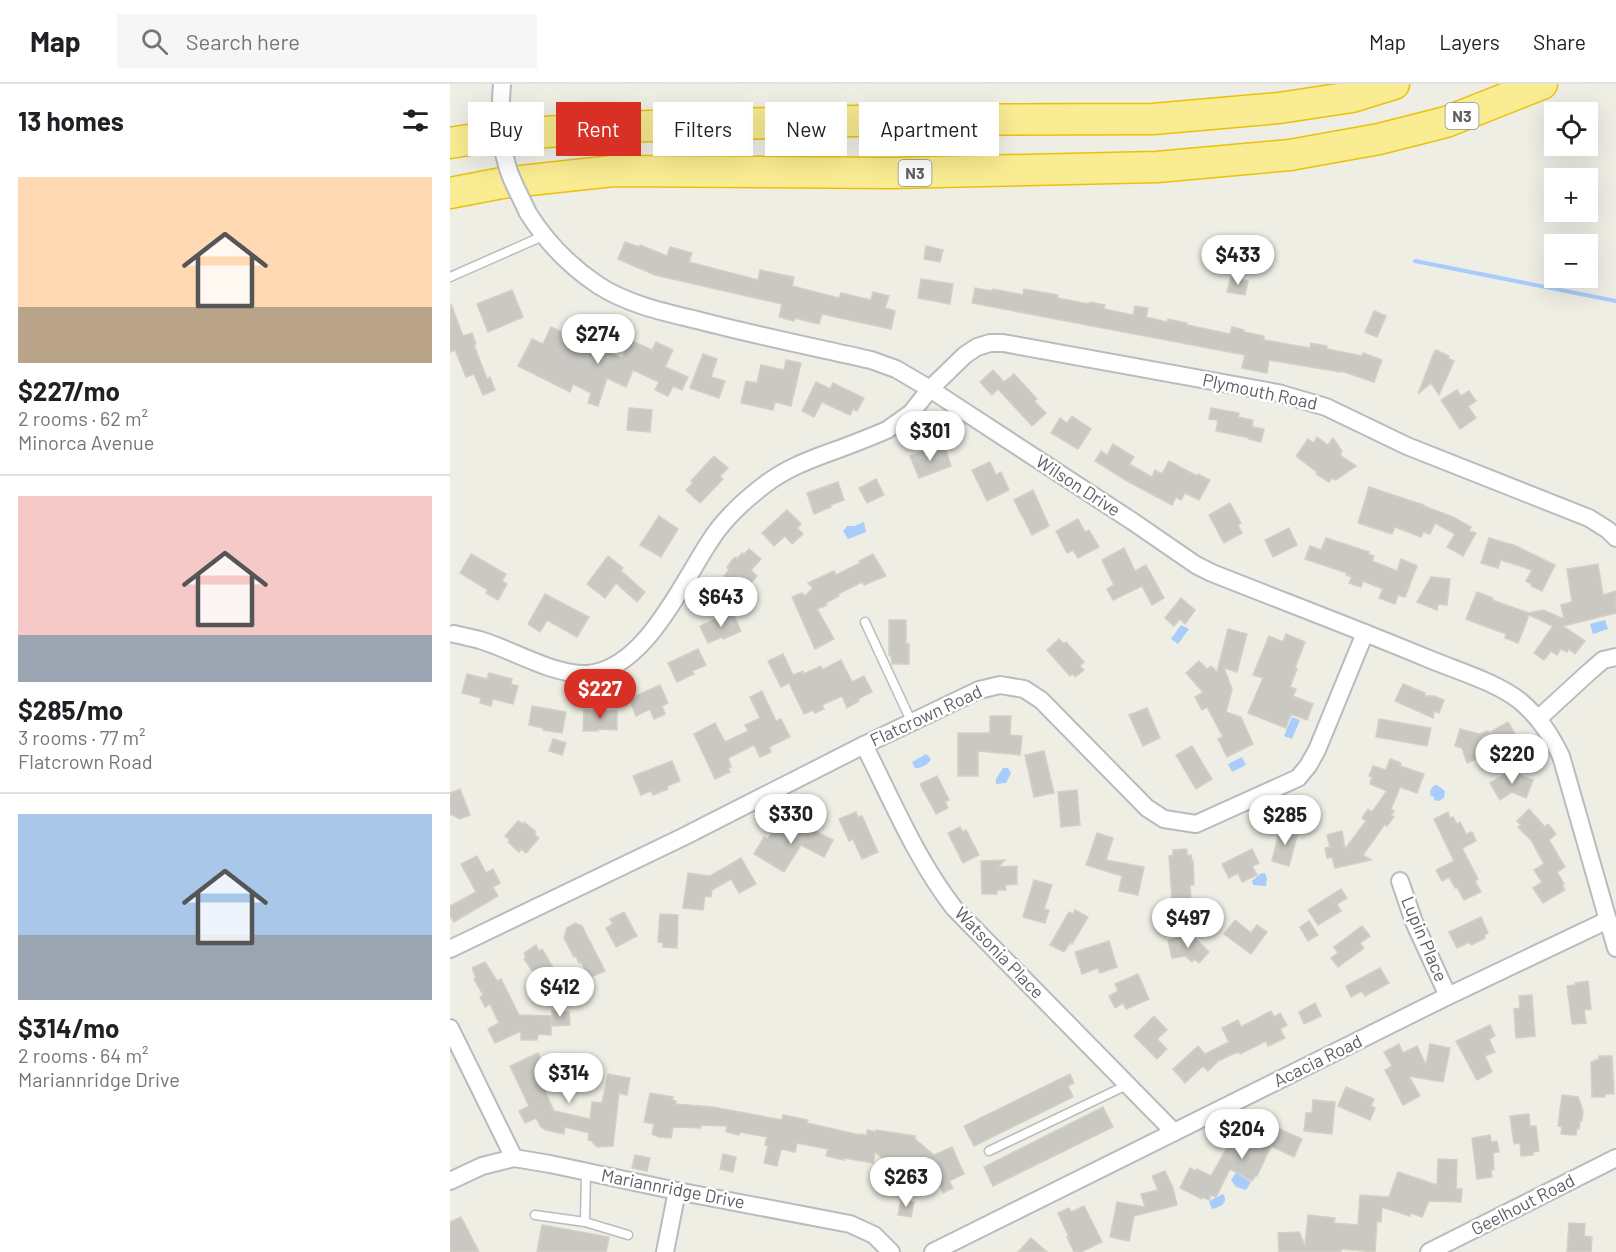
<!DOCTYPE html>
<meta charset="utf-8">
<style>
body{margin:0;font-family:Barlow,sans-serif;background:#f6f6f6;color:#202124;height:100vh;display:flex;flex-direction:column;font-size:22px;white-space:nowrap}
*{box-sizing:border-box;margin:0}
p{font-size:20px;color:#757577}
.icon{flex:none;width:33px;height:33px;fill:none;stroke:currentColor;stroke-width:2;stroke-linecap:round;stroke-linejoin:round}
.map{position:relative;flex:1;overflow:hidden}
.panel{display:flex;flex-direction:column;background:#fff;width:450px}
.panel>*{flex:none}
.guide{position:absolute;left:18px;top:18px;width:570px;height:54px;display:flex;gap:12px}
.tools{position:absolute;left:1094px;top:18px;display:grid;gap:12px}
.tools a{display:grid;place-items:center;width:54px;height:54px;border-radius:0px;background:#fff;box-shadow:0 6px 24px #0002;font-size:30px}
.price{position:absolute;translate:-50% -51px;padding:0 14px;border-radius:21px;background:#fff;color:#222;font-size:20px;line-height:39px;filter:drop-shadow(0 2px 3px #0008)}
.price::after{content:'';position:absolute;left:50%;top:36px;width:18px;height:14px;margin-left:-9px;background:inherit;clip-path:polygon(0 0,100% 0,50% 100%)}
.price.active{background:#d93025;color:#fff}
ul{padding:0;list-style:none}
li{display:grid;align-content:center;gap:12px;height:318px;padding:0 18px}
li+li{border-top:2px solid #e0e0e0}
li span{display:grid;place-items:center;height:186px;border-radius:0px;color:#555}
li>.icon{margin-inline-start:auto}
span .icon{width:108px;height:108px;fill:#fffc;stroke-width:1}
li b{font-size:26px}
h2{display:flex;justify-content:space-between;align-items:center;height:72px;padding:0 18px;font-size:26px}
.chip{padding:0 21px;border-radius:0px;background:#fff;box-shadow:0 6px 24px #0002;font-size:21px;line-height:54px}
.chip.active{background:#d93025;color:#fff}
header{display:flex;align-items:center;gap:36px;box-sizing:border-box;height:84px;padding:0 30px;background:#fff;border-bottom:2px solid #e0e0e0}
header strong{font-size:28px}
nav{display:flex;gap:33px;margin-inline-start:auto;font-size:21px}
.search{width:420px;height:54px;background:#f6f6f6;display:flex;align-items:center;gap:15px;box-sizing:border-box;padding:0 21px;border-radius:0px;color:#757577;font-size:22px}
main{display:flex;flex:1;min-height:0}
.map>svg:first-child{display:block}
.water{fill:#a8ccfb}
.lines{fill:none;stroke-linecap:round;stroke-linejoin:round}
.stream{stroke:#a8ccfb;stroke-width:4}
.building{fill:#cac8c2;stroke:#d3d0c3;stroke-width:1.5}
.lane-casing{stroke:#babbc0;stroke-width:11}
.street-casing{stroke:#babbc0;stroke-width:20}
.highway-casing{stroke:#eac10a;stroke-width:33}
.lane{stroke:#fff;stroke-width:8}
.street{stroke:#fff;stroke-width:16}
.highway{stroke:#f9ec92;stroke-width:30}
.street-bridge-casing{stroke:#babbc0;stroke-width:20;stroke-linecap:butt}
.street-bridge{stroke:#fff;stroke-width:16}
.labels{text-anchor:middle;stroke-width:5;stroke-linejoin:round;paint-order:stroke}
.shield{fill:#fff;stroke:#8e8f93;stroke-width:1.5}
.shield-label{font-size:16px;font-weight:bold;fill:#5d5f65}
.street-label{font-size:18px;fill:#5d5f65;stroke:#fff}
</style>
<header>
<strong>Map</strong>
<div class="search"><svg class="icon" aria-label="search" viewBox="0 0 24 24"><circle cx="10" cy="10" r="6"/><path d="M15 15l6 6"/></svg>Search here</div>
<nav><a>Map</a><a>Layers</a><a>Share</a></nav>
</header>
<main>
<section class="panel">
<h2>13 homes<svg class="icon" aria-label="filters" viewBox="0 0 24 24"><path d="M4 7h16M4 17h16"/><circle cx="9" cy="7" r="2"/><circle cx="15" cy="17" r="2"/></svg></h2>
<ul>
<li><span style="background:linear-gradient(#ffd9b3 70%,#b9a48a 0)"><svg class="icon" aria-label="home" viewBox="0 0 24 24"><path d="M3 11l9-7 9 7M6 9v11h12V9"/></svg></span><div><b>$227/mo</b><p>2 rooms · 62 m²</p><p>Minorca Avenue</p></div></li>
<li><span style="background:linear-gradient(#f6c9c9 75%,#9aa5b1 0)"><svg class="icon" aria-label="home" viewBox="0 0 24 24"><path d="M3 11l9-7 9 7M6 9v11h12V9"/></svg></span><div><b>$285/mo</b><p>3 rooms · 77 m²</p><p>Flatcrown Road</p></div></li>
<li><span style="background:linear-gradient(#a9c7e8 65%,#9aa5b1 0)"><svg class="icon" aria-label="home" viewBox="0 0 24 24"><path d="M3 11l9-7 9 7M6 9v11h12V9"/></svg></span><div><b>$314/mo</b><p>2 rooms · 64 m²</p><p>Mariannridge Drive</p></div></li>
</ul>
</section>
<div class="map">
<svg width="1166" height="1168" viewBox="0 0 1166 1168">
<rect width="100%" height="100%" fill="#eeeee5"/>
<g class="water">
<path d="M414,438L416,448L398,455L393,447L397,442H404Z"/>
<path d="M1155,536L1158,545L1143,550L1140,540Z"/>
<path d="M731,541L739,545L728,560L721,555Z"/>
<path d="M842,633L850,636L842,655L834,652Z"/>
<path d="M476,670L481,675C479,680 470,685 465,684L462,678Z"/>
<path d="M792,673L796,681L782,688L778,680Z"/>
<path d="M553,684H558L561,689L556,699L546,700V695Z"/>
<path d="M985,701H987L995,707L994,714L989,717L984,716V713L981,712C979,707 981,704 985,701Z"/>
<path d="M815,789L817,795L816,802L803,801L802,797L810,790Z"/>
<path d="M786,1089L801,1098L796,1106L786,1103L781,1096Z"/>
<path d="M773,1110C779,1119 770,1123 762,1125L759,1118L761,1116Z"/>
</g>
<g class="lines">
<path class="stream" d="M965,177L1166,217"/>
</g>
<g class="building">
<path d="M175,158L189,163L190,161L217,172L220,163L242,169L239,178L308,196L310,186L344,193L342,202L389,214L391,209L421,216L423,208L439,212L435,224L445,227L441,245L372,230L369,240L345,234L344,237L329,233L332,220L205,191L168,175Z"/>
<path d="M476,162L493,166L490,178L474,175Z"/>
<path d="M781,193L798,197L795,211L777,208Z"/>
<path d="M471,195L503,200L500,220L468,214Z"/>
<path d="M525,204L542,207L543,205L573,211L574,205L608,211L607,214L639,220L640,218L655,221L654,225L683,231L685,222L698,224L696,233L717,238L718,235L737,239V241L780,250L782,243L794,246V248L814,252V256L860,264L861,259L877,262V265L912,272L913,269L932,276L924,298L891,287V288L819,276L817,289L792,284L795,271L522,219Z"/>
<path d="M62,206L73,233L38,248L27,220Z"/>
<path d="M1,220L13,252L22,249L26,260L24,261L37,295L40,293L45,306L33,311L24,290L16,293L5,266L0,268Z"/>
<path d="M924,227L936,232L927,253L915,248Z"/>
<path d="M101,243L116,250L114,253L135,262L136,260L137,261L142,252L151,256L148,263L172,274L180,256L202,266L206,258L223,266L215,283L238,293L232,306L223,302L218,312L205,306L209,298L183,286L176,303L157,294L148,322L138,319L141,309L123,300L120,308L68,282L82,255L93,260Z"/>
<path d="M986,266L999,272L998,274L1004,277L989,311L981,299L968,310L984,268L985,269Z"/>
<path d="M253,270L267,275L261,293L275,297L269,314L240,304Z"/>
<path d="M336,276L351,279L341,322L325,318L323,326L291,319L296,297L307,299L311,281L334,286Z"/>
<path d="M543,286L554,298L564,290L587,315L584,317L596,329L582,342L548,305L542,311L530,298Z"/>
<path d="M366,298L380,305L383,299L414,314L407,327L403,325L400,331L372,318L364,333L352,327Z"/>
<path d="M1007,306L1011,312L1019,307L1026,317L1018,322L1026,334L1010,345L991,316Z"/>
<path d="M179,324L202,326L200,348L177,346Z"/>
<path d="M761,324L789,329L788,333L803,336L802,343L814,345L811,358L799,355L800,354L766,347L768,336L759,335Z"/>
<path d="M622,332L641,345L628,365L601,349L610,334L617,339Z"/>
<path d="M867,353L878,361L883,354L892,367L890,371L906,382L886,396L882,394L879,398L866,390L867,388L846,372L858,355L864,359Z"/>
<path d="M663,360L684,373L679,380L702,393L705,386L712,390L719,377L747,392L748,390L760,396L749,416L735,409L731,416L726,413L722,421L677,397L645,377L651,367L657,371Z"/>
<path d="M495,364L501,382L469,394L460,372L479,365L480,370Z"/>
<path d="M264,372L278,384L270,392L273,395L250,419L236,406L243,399L241,397Z"/>
<path d="M540,378L546,391L551,388L559,406L537,417L522,386Z"/>
<path d="M426,395L434,411L417,419L409,404Z"/>
<path d="M388,398L394,416L380,421L381,423L364,430L357,409Z"/>
<path d="M919,403L974,421V422L1003,433L1021,443L1019,447L1026,449L1013,472L997,463L1005,450L985,439L980,450L973,448L971,453L945,443L942,450L908,439Z"/>
<path d="M583,406L599,442L582,451L564,416Z"/>
<path d="M780,419L791,439L788,441L792,449L774,459L759,431Z"/>
<path d="M337,426L351,440L347,444L353,450L342,460L335,452L324,462L312,449Z"/>
<path d="M209,432L228,445L211,473L190,461Z"/>
<path d="M628,435L635,448L639,446L649,463L628,474L623,466L617,469L606,447Z"/>
<path d="M839,444L847,461L823,473L815,456Z"/>
<path d="M876,454L919,468L918,470L924,472L922,477L947,487L951,475L967,482L955,513L948,511L945,520L929,514L933,505L913,497L911,503L899,499L902,493L896,491L897,489L855,475L860,462L871,466Z"/>
<path d="M1039,454L1066,462L1105,481L1092,507L1081,502L1082,500L1076,497L1082,486L1051,476L1048,484L1031,479Z"/>
<path d="M674,464L685,487L696,481L714,514L702,521L692,502L663,516L657,505L664,501L652,476Z"/>
<path d="M299,465L311,475L301,486L307,492L298,502L297,500L293,505L290,503L289,504L274,492L279,486L277,483L283,475L286,473L287,475L292,469L294,470Z"/>
<path d="M21,470L56,490L52,497L57,500L48,516L36,509L38,506L10,489Z"/>
<path d="M423,470L436,492L414,501L412,498L388,510L389,512L376,519L377,521L367,525L384,555L365,565L342,513L352,509L355,512L363,504L358,499L384,487L386,491L410,479L409,477Z"/>
<path d="M158,472L173,484L171,487L195,508L187,518L166,499L155,514L137,500Z"/>
<path d="M1148,480L1153,511L1166,507V529L1113,542L1135,557L1125,570L1119,565L1117,568L1111,565L1107,571L1101,567L1094,576L1084,569L1103,542L1079,531L1068,559L1055,554L1056,550L1016,535L1027,508L1043,514L1042,516L1079,529L1093,526L1114,535L1111,521L1122,518L1117,485Z"/>
<path d="M981,493L1000,495L997,521L988,520L987,526L967,518Z"/>
<path d="M95,510L139,533L127,553L97,536L90,548L78,540Z"/>
<path d="M731,514L745,526L735,540L730,535L724,542L715,534Z"/>
<path d="M282,527L291,547L273,555L272,553L258,559L250,542Z"/>
<path d="M439,536H456V560H459V580H442L441,571H439Z"/>
<path d="M778,545L797,550L787,588L774,584L782,605L776,628L791,633L803,660L777,673L768,655L773,653L757,623L752,626L745,613L753,608L736,589L749,577L757,585L761,582L767,588Z"/>
<path d="M836,550L855,558L845,584L847,585L840,603L846,605L843,612L863,620L857,636L841,630L836,644L798,629L813,594L803,591L819,552L833,558Z"/>
<path d="M609,555L614,560L616,558L634,578L630,582L634,586L625,593L623,590L620,592L597,566Z"/>
<path d="M248,565L256,581L242,587L244,590L227,598L218,579Z"/>
<path d="M333,570L343,591L353,587L354,590L371,582L372,586L391,576L402,598L414,592L422,608L408,615L409,617L397,624L392,612L372,621L374,625L365,629L363,626L354,630L339,599L331,603L318,577Z"/>
<path d="M39,589L62,595L61,600L68,602L63,620L43,615L41,622L30,619L31,614L12,609L17,590L37,595Z"/>
<path d="M953,600L975,609V612H984L994,616L989,629L984,627L983,634L945,617Z"/>
<path d="M210,601L218,619L212,622L215,630L204,635L200,625L186,632L179,615Z"/>
<path d="M312,607L326,637L331,635L340,653L319,663L321,668L310,673L304,661L278,674L281,683L278,684L280,688L265,695L244,650L265,639L275,658L298,647L295,641L310,634L300,613Z"/>
<path d="M82,622L116,628L112,649L93,646V644L79,641Z"/>
<path d="M697,624L710,654L693,662L679,631Z"/>
<path d="M134,626L167,627V646L148,645V647H133Z"/>
<path d="M540,632H561L560,651L572,652L570,671L528,667V692H508V649H540Z"/>
<path d="M929,635L981,644L977,662L926,653Z"/>
<path d="M1058,638L1067,653L1052,661L1050,656L1031,663L1035,672L1017,679L1012,664L1005,662L1010,645L1029,650L1038,647L1039,649Z"/>
<path d="M103,655L116,659L112,671L99,667Z"/>
<path d="M742,662L762,695L746,705L726,671Z"/>
<path d="M594,667L604,709L584,713L575,671Z"/>
<path d="M940,675L951,679L950,682L974,690L967,709L950,703L941,725L944,727L941,731L944,733L937,742L935,740L913,771L921,776L885,784L882,773L877,774L875,764L880,763L877,751L892,747L895,765L916,737L912,734L918,725L922,728L937,707L920,700L922,693L919,692L923,682L936,686Z"/>
<path d="M222,677L230,697L217,702L218,705L203,711L201,707L191,711L183,692Z"/>
<path d="M1060,687L1083,696L1076,714L1062,708L1050,716L1040,699Z"/>
<path d="M487,692L499,716L495,718L498,724L486,730L470,700Z"/>
<path d="M10,705L20,731L10,735L0,730V709Z"/>
<path d="M627,706L630,741L611,743L608,708Z"/>
<path d="M1079,725L1095,743L1098,740L1106,750L1099,756L1115,783L1107,788L1114,800L1112,801L1115,806L1093,819L1083,804L1092,798L1084,786L1094,780L1081,756L1068,743L1071,741L1067,737Z"/>
<path d="M406,728L408,733L412,732L428,768L412,775L403,755L399,757L389,735Z"/>
<path d="M998,728L1000,734L1003,733L1007,740L1010,738L1016,750L1022,748L1026,757L1012,764L1028,795L1025,797L1031,808L1014,816L1007,803L1005,804L999,793L992,797L986,786L1004,777L984,735Z"/>
<path d="M68,737L73,740L74,738L86,748L84,750L89,754L76,769L71,765L69,768L58,758L60,756L55,752Z"/>
<path d="M329,737L348,748L352,740L383,756L374,773L351,761L334,788L304,770L314,753L318,755Z"/>
<path d="M831,741L845,745L844,752H847L839,782L822,777Z"/>
<path d="M510,743L513,748L516,746L529,771L513,779L498,749Z"/>
<path d="M647,749L663,754L656,776L694,783L688,811L669,807L672,792L636,781Z"/>
<path d="M737,765V772L741,771L742,777H743L744,801H740L741,815L722,816L719,772L723,771V766Z"/>
<path d="M802,765L809,779L802,782L807,791L792,798L788,789L779,794L772,780Z"/>
<path d="M27,772L36,789L43,785L50,799L43,803L48,812L4,838L0,831V822L26,808L11,780Z"/>
<path d="M291,774L306,800L289,809L281,795L262,806L261,813L255,812L253,826L233,824L238,789L260,792Z"/>
<path d="M555,776L548,783L567,782V800L555,801L556,806H547V810H532L531,777Z"/>
<path d="M584,796L602,801L594,825L599,826L595,839L573,833Z"/>
<path d="M891,805L897,814L887,820L891,827L868,841L858,826Z"/>
<path d="M625,826L638,833L622,860L621,857L614,868L600,861L619,828L623,830Z"/>
<path d="M174,828L187,852L166,863L156,844L163,840L160,835Z"/>
<path d="M210,830L228,831L227,864L213,863V859L208,858Z"/>
<path d="M1031,833L1038,849L1034,851L1035,854L1021,861L1020,858L1007,864L999,848Z"/>
<path d="M785,836L801,849L807,841L817,848L801,870L774,850Z"/>
<path d="M859,837L868,851L858,857L850,843Z"/>
<path d="M125,839L132,842L155,887L139,894L131,878L129,879L126,872L124,873L114,854L117,844Z"/>
<path d="M912,842L920,852L910,859L914,864L888,883L881,874L888,869L884,863Z"/>
<path d="M742,851L759,868L749,879L744,875L742,878L736,872L722,874L718,856Z"/>
<path d="M659,857L667,883L650,889L648,884L632,890L625,868Z"/>
<path d="M86,861L89,867L92,865L107,890L96,897L93,892L88,895L74,875L76,873L74,869Z"/>
<path d="M35,878L47,897L51,895L69,931L101,932V951L88,950L87,956H71V947L45,959L38,945L49,939L40,920L35,923L30,913L33,911L24,895L26,894L22,884Z"/>
<path d="M930,884L939,899L915,912L912,907L901,913L896,902Z"/>
<path d="M688,890L699,915L676,925L673,919L665,924L659,912L668,907L665,900Z"/>
<path d="M1138,897L1141,925L1134,926L1136,939L1122,940L1117,902L1125,901V899Z"/>
<path d="M1082,911L1085,952L1066,954L1064,925L1070,924L1069,912Z"/>
<path d="M865,919L871,932L854,940L849,928Z"/>
<path d="M102,926L119,928L120,941L102,942Z"/>
<path d="M821,927L824,933L830,929L837,941L830,945L835,954L818,962L816,957L790,970L789,968L785,969L768,977L758,987L753,982L735,999L723,985L748,962L755,970L779,958L772,944L788,936L791,943Z"/>
<path d="M704,932L717,946L707,955L717,965L707,975L684,952Z"/>
<path d="M1040,941L1045,952L1039,955L1045,968L1035,972L1042,988L1027,996L1006,957Z"/>
<path d="M949,960L953,969L967,962L976,981L980,960L1000,964L993,998L959,992L970,1012L953,1021L935,986L942,982L934,968Z"/>
<path d="M88,969L97,988L93,990L98,1001L93,1003L104,1027L140,1035L142,1018L152,1019L158,990L180,994L177,1011L169,1009L163,1062L147,1063L142,1057L138,1056L139,1049L115,1043L114,1050L96,1046L91,1043L86,1034L75,1039L69,1027L79,1022L60,982Z"/>
<path d="M1149,972H1162L1164,1010H1155V1013H1142L1141,978L1149,975Z"/>
<path d="M620,990L624,999L618,1002L623,1013L524,1062L514,1042Z"/>
<path d="M896,1003L924,1015L921,1022L925,1024L920,1036L888,1022Z"/>
<path d="M200,1009L223,1013L222,1016L226,1017L225,1020L263,1023L332,1036L333,1031L358,1036L357,1039L410,1051V1050L417,1051V1046L426,1048V1046L465,1052V1055L484,1071L502,1063L514,1090L499,1097L503,1104L493,1109L482,1085L457,1114L444,1103L449,1097L444,1093L449,1087L425,1068L423,1079L394,1074V1076L376,1072L378,1065L347,1059L345,1068L331,1065L327,1082L314,1079L318,1062L315,1061L317,1053L290,1048L289,1051L276,1048L277,1042L251,1041V1044L223,1043L221,1054L209,1053L202,1050L204,1040L194,1038Z"/>
<path d="M1112,1011L1128,1013L1133,1027L1132,1037H1130L1129,1045H1127L1126,1051L1111,1050L1112,1043L1108,1042Z"/>
<path d="M863,1016L885,1018L882,1050L854,1047L856,1029H862Z"/>
<path d="M653,1023L663,1043L543,1102L534,1083Z"/>
<path d="M1079,1030L1080,1042H1086L1089,1067L1083,1068V1071L1071,1072L1070,1059L1064,1060L1060,1032Z"/>
<path d="M807,1035L852,1055L844,1073L821,1062L807,1092L806,1091L802,1097L780,1085L766,1113L761,1111L759,1116L753,1113L752,1115L730,1104L740,1084L746,1087L747,1085L761,1092L778,1062L783,1065L788,1063L793,1066Z"/>
<path d="M1040,1051L1041,1058L1047,1057L1049,1068L1043,1069L1044,1086H1041L1042,1093L1027,1095L1022,1054Z"/>
<path d="M273,1070L286,1073L283,1088L270,1085Z"/>
<path d="M185,1071L200,1074L197,1087L182,1084Z"/>
<path d="M988,1075L1007,1076L1006,1105H1012L1011,1118L979,1117L972,1133L961,1129L960,1132L932,1123L931,1138L927,1137L925,1168L891,1165V1168H829L828,1149L849,1148L855,1162L858,1131L885,1134L884,1139L908,1141L910,1111L939,1113L948,1088L987,1101Z"/>
<path d="M715,1087L723,1104L727,1121L684,1132L679,1157L660,1153L667,1118L695,1123L691,1110L708,1106L702,1092Z"/>
<path d="M451,1116L464,1118L461,1133L448,1131Z"/>
<path d="M634,1122L652,1158L631,1168H624L617,1153H619L608,1129L619,1124L621,1128Z"/>
<path d="M11,1133L29,1168H0V1138Z"/>
<path d="M1119,1139L1135,1140L1134,1152L1142,1153L1141,1168H1117Z"/>
<path d="M92,1141L159,1153L156,1168H87Z"/>
<path d="M581,1154L597,1168H568Z"/>
</g>
<g class="lines">
<g class="lane-casing">
<g id="lane">
<path d="M0,193L93,152"/>
<path d="M415,538L462,639"/>
<path d="M539,1067L677,1001"/>
<path d="M85,1131L135,1138L136,1088"/>
<path d="M135,1138L178,1151"/>
</g>
</g>
<g class="street-casing">
<g id="street">
<path d="M78,129C97,159 118,181 148,201C177,220 213,228 247,236C304,251 363,263 421,276L446,285L480,305L682,437L746,481L762,489C835,518 907,545 979,575C1008,587 1046,598 1070,617C1089,633 1100,650 1111,672L1166,864"/>
<path d="M4,550C13,552 22,554 30,556C63,566 105,592 138,590C195,585 232,499 260,457C273,436 297,414 317,399C336,385 356,377 378,369C398,362 418,354 437,346L461,329L480,305L515,271L527,263L540,259H553L828,309L876,323L957,362L1139,434L1158,446L1166,454"/>
<path d="M1089,634L1138,589L1153,576L1166,573"/>
<path d="M414,661C442,716 466,775 504,824L724,1048"/>
<path d="M950,797L964,838L998,912"/>
<path d="M0,865L233,753L414,661L529,606L550,601L574,605L591,616L697,724L714,735L746,740L848,694L858,682L867,666L915,549"/>
<path d="M0,944L64,1074"/>
<path d="M0,1097L32,1082L64,1074L100,1080L227,1107L400,1140L424,1151L441,1168"/>
<path d="M215,1168L227,1107"/>
<path d="M483,1168L998,912L1158,836"/>
<path d="M979,1168L1166,1074"/>
</g>
</g>
<g class="highway-casing">
<g id="highway">
<path d="M0,59L43,52L163,43L446,36L703,35L829,24L902,13L944,0"/>
<path d="M0,109L52,99L163,87L440,89L707,83L840,71L929,55L996,38L1092,0"/>
</g>
</g>
<use href="#lane" class="lane"/>
<use href="#street" class="street"/>
<use href="#highway" class="highway"/>
<g class="street-bridge-casing">
<path id="street-bridge" d="M52,0C50,27 49,55 57,81C61,97 71,113 78,129"/>
</g>
<use href="#street-bridge" class="street-bridge"/>
</g>
<g class="labels">
<g class="shield">
<rect x="995.5" y="19" width="33" height="26" rx="4.5"/>
<rect x="448.5" y="76" width="33" height="26" rx="4.5"/>
</g>
<g class="shield-label">
<text x="1012" y="38">N3</text>
<text x="465" y="95">N3</text>
</g>
<g class="street-label">
<text transform="translate(810 308) rotate(12)" y="6">Plymouth Road</text>
<text transform="translate(628 402) rotate(33)" y="6">Wilson Drive</text>
<text transform="translate(476 632) rotate(-25)" y="6">Flatcrown Road</text>
<text transform="translate(974 855) rotate(67)" y="6">Lupin Place</text>
<text transform="translate(549 869) rotate(46)" y="6">Watsonia Place</text>
<text transform="translate(868 977) rotate(-26)" y="6">Acacia Road</text>
<text transform="translate(223 1105) rotate(11)" y="6">Mariannridge Drive</text>
<text transform="translate(1073 1121) rotate(-27)" y="6">Geelhout Road</text>
</g>
</g>
</svg>
<div class="tools">
<a><svg class="icon" aria-label="locate" viewBox="0 0 24 24"><circle cx="12" cy="12" r="6"/><path d="M12 2v4M12 18v4M2 12h4M18 12h4"/></svg></a>
<a>+</a>
<a>−</a>
</div>
<b class="price" style="left:788px;top:202px">$433</b>
<b class="price" style="left:148px;top:281px">$274</b>
<b class="price" style="left:480px;top:378px">$301</b>
<b class="price" style="left:271px;top:544px">$643</b>
<b class="price active" style="left:150px;top:636px">$227</b>
<b class="price" style="left:1062px;top:701px">$220</b>
<b class="price" style="left:341px;top:761px">$330</b>
<b class="price" style="left:835px;top:762px">$285</b>
<b class="price" style="left:738px;top:865px">$497</b>
<b class="price" style="left:110px;top:934px">$412</b>
<b class="price" style="left:119px;top:1020px">$314</b>
<b class="price" style="left:792px;top:1076px">$204</b>
<b class="price" style="left:456px;top:1124px">$263</b>
<div class="guide">
<a class="chip">Buy</a>
<a class="chip active">Rent</a>
<a class="chip">Filters</a>
<a class="chip">New</a>
<a class="chip">Apartment</a>
</div>
</div>
</main>
